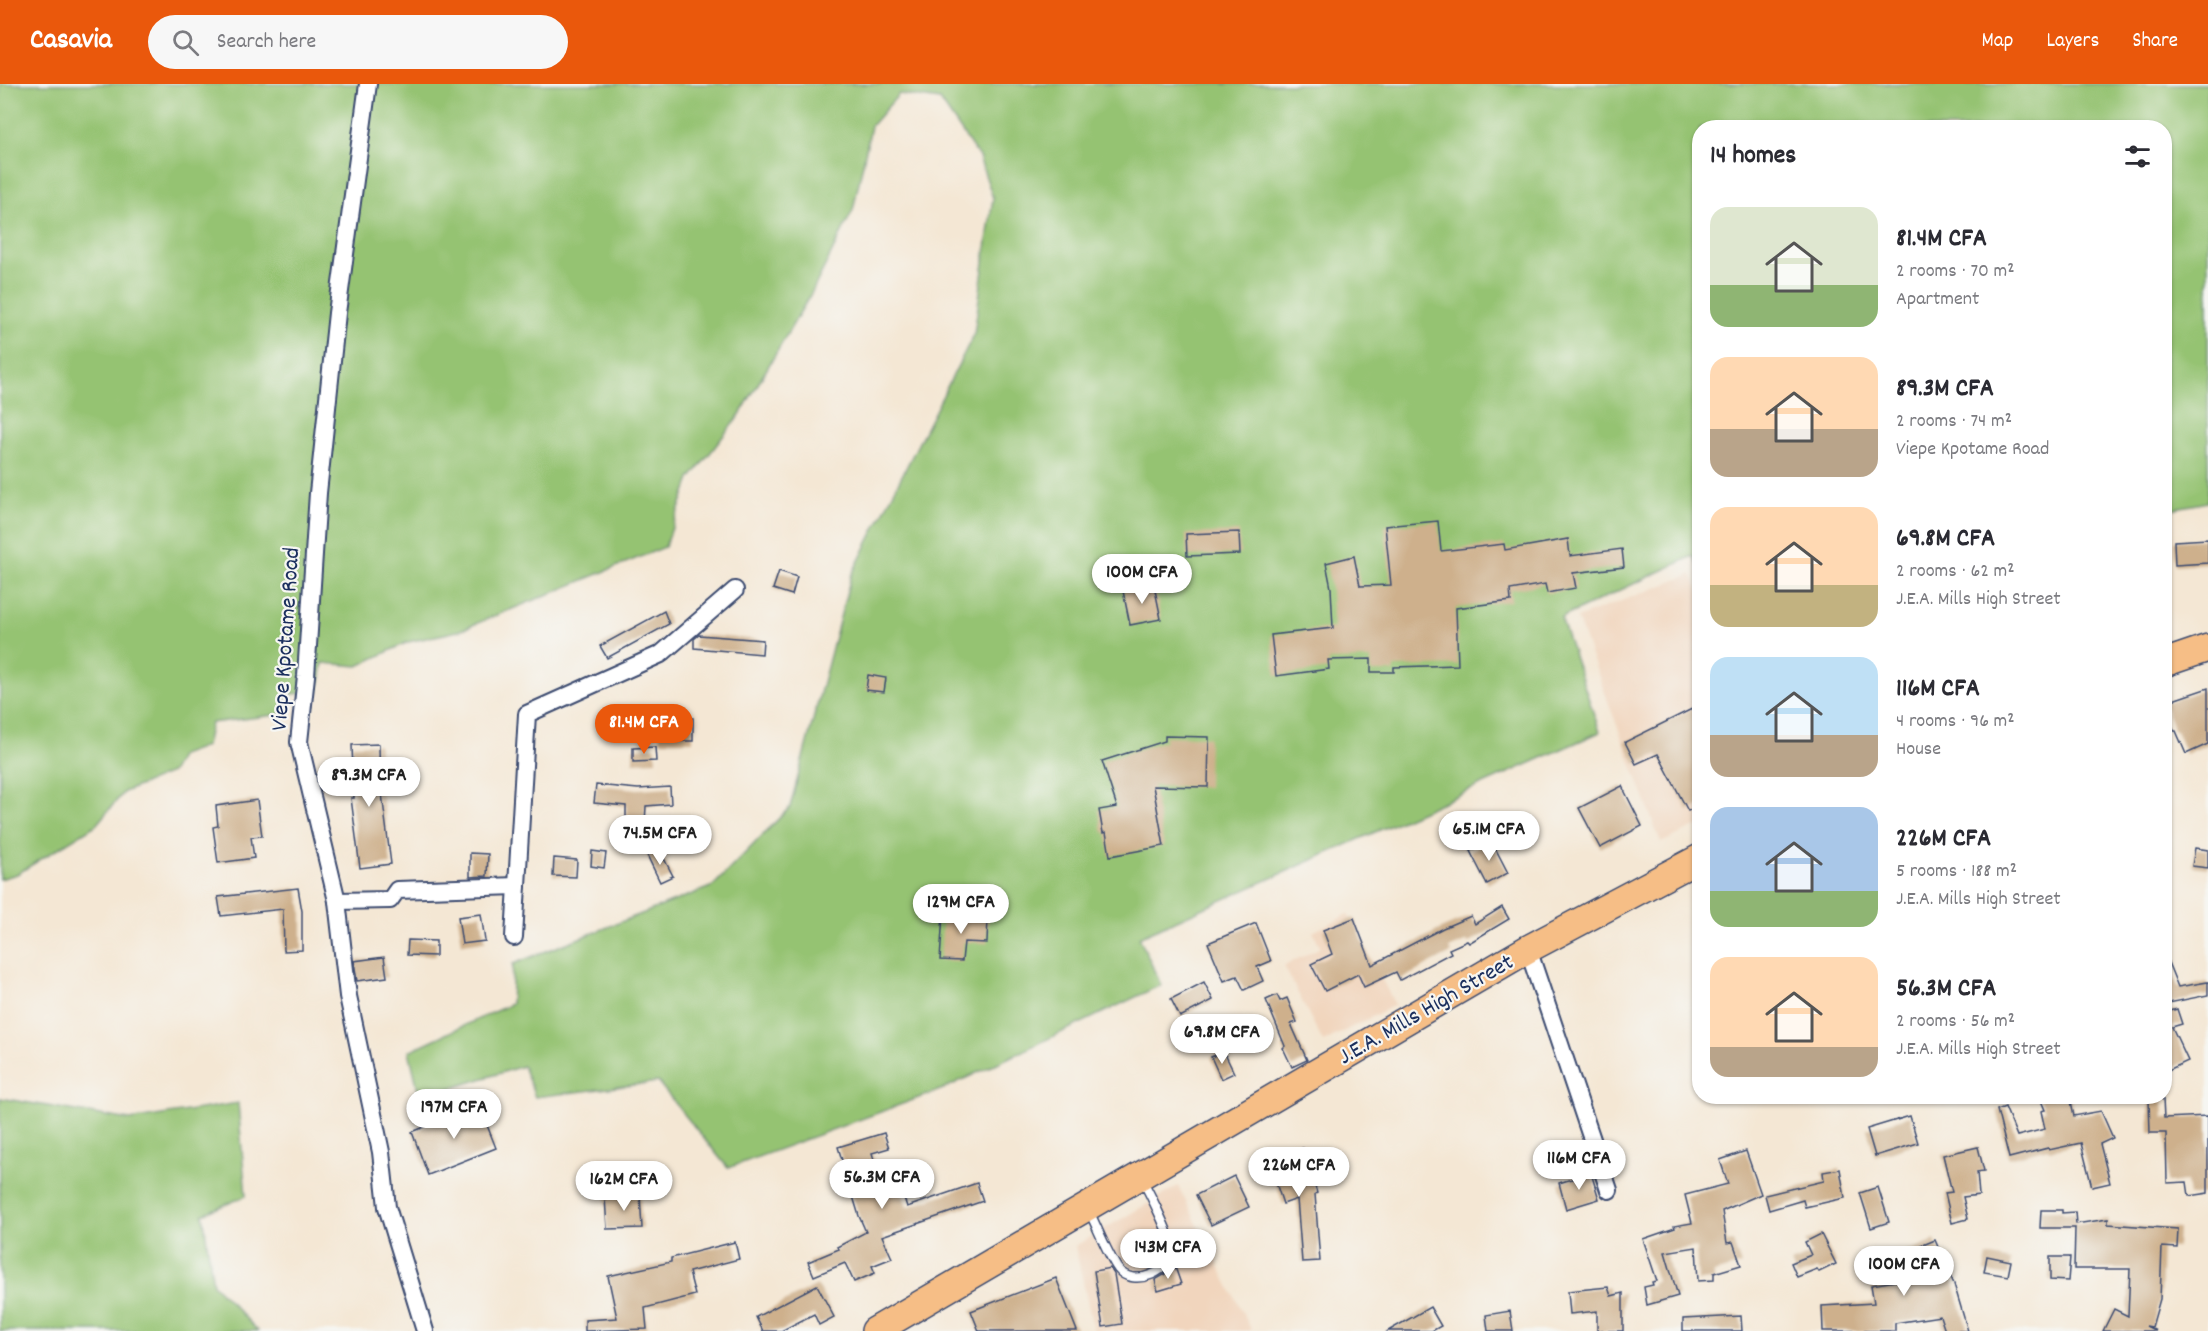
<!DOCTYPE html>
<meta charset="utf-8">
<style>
body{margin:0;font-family:Dekko,sans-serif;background:#f7f7f7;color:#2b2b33;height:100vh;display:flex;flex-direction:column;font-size:22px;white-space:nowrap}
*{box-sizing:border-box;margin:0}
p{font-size:20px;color:#7c7c81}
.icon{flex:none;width:33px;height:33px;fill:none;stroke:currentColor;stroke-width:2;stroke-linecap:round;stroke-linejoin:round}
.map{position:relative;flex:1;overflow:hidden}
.side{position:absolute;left:1692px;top:36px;width:480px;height:984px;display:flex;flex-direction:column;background:#fff;border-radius:24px;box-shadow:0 2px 4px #0004}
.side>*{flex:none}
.price{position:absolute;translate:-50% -51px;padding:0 14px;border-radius:21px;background:#fff;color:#222;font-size:20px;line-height:39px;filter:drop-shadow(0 2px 3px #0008)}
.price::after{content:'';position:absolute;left:50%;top:36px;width:18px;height:14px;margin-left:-9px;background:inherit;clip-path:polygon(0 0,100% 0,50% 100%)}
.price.on{background:#ea580c;color:#fff}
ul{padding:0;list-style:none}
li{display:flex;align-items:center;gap:18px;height:150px;padding:0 18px}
li span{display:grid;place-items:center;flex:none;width:168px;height:120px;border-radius:18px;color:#555}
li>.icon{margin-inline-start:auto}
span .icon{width:72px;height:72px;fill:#fffc;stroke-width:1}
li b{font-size:26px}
h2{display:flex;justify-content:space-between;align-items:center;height:72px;padding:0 18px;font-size:26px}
header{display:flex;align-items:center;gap:36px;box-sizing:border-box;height:84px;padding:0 30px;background:#ea580c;color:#fff}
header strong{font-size:28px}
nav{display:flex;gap:33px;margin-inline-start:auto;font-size:21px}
.search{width:420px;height:54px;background:#f7f7f7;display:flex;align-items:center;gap:15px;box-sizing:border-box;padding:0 21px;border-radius:33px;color:#7c7c81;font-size:22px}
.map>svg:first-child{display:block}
.built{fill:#f1d5bd}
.green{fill:#95c372;stroke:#587968;stroke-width:1.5}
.building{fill:#ceb08c}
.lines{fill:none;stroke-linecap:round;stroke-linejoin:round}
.service-casing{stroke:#3c4b70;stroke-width:11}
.minor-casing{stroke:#3c4b70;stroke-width:20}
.trunk-casing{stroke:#3c4b70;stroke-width:30}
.service{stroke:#fff;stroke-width:8}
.minor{stroke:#fff;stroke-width:16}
.trunk{stroke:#f6be86;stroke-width:27}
.labels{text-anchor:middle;stroke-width:4.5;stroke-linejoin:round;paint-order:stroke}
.street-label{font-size:24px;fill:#1b2f5e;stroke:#f6f6f2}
</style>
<header>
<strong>Casavia</strong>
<div class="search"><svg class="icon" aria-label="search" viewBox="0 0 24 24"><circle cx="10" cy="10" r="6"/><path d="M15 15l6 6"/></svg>Search here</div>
<nav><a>Map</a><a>Layers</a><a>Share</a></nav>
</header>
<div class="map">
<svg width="2208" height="1247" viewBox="0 0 2208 1247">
<rect width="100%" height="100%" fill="#f6f6f2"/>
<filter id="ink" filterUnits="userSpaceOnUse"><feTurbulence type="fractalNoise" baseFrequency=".0167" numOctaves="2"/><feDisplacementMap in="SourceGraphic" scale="12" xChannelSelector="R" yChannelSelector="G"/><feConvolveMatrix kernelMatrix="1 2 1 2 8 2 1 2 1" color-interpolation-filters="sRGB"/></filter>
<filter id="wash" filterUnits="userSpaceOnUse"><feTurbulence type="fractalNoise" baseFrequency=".008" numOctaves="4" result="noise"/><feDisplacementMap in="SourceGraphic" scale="24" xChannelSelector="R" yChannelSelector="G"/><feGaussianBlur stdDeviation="1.35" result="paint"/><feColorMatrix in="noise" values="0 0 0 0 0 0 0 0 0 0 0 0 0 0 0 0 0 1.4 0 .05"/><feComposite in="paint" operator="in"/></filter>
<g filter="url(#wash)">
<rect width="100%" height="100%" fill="#f4e7d4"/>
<g class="built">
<path d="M1692,490L1700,510L1699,741L1661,759L1577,534Z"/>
<path d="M1348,830L1395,921L1323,958L1284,882L1321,863L1313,848Z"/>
<path d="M1178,1102L1252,1247H1094L1075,1162Z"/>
</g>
<g class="green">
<path d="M0,0H2208V418L2165,426L2164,44H1700L1699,483L1693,472L1561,534L1600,648L1139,853L1161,901L943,1005L728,1084L658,998L535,1013L523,982L420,1014L409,967L511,920L513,880L713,802L790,723L851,492L974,250L993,114L979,73L940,16L899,10L871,42L853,126L812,208L741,329L690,395L665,463L458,547L408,558L358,582L323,579L318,609L286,610L283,630L211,639L206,662L181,671L171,689L124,708L96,741L17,790L0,795Z"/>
<path d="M0,1014L130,1036L238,1019L246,1112L203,1130L213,1200L258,1247H0Z"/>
</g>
<g id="blocks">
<g class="building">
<path d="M1438,437L1441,467L1504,460L1505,466L1568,455L1570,472L1622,465L1624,483L1573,489L1576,504L1547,509L1545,500L1510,506L1511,517L1456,524L1458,581L1394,583V588H1371V575L1328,576L1329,585L1276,592L1271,551L1333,544L1331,504L1326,479L1354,472L1360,502L1391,501L1385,442Z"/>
<path d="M1239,448L1240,470L1187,472L1186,450Z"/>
<path d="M2208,455V479L2175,481L2174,457Z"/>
<path d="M779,487L797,493L792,511L773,505Z"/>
<path d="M1154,501L1161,535L1130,541L1123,507Z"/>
<path d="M664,527L669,540L607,574L600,562Z"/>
<path d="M699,551L763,556L762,570L694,564V555Z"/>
<path d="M868,591L886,594L884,608L866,606Z"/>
<path d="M2208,604V660L2186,670L2176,647H2174L2164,619Z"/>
<path d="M1700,621V721L1688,727L1658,670L1636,680L1625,658Z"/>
<rect x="660" y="634" width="33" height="23"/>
<path d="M1165,652L1209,653L1208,703L1153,702L1164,762L1110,772L1106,748L1103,749L1099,726L1117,723L1102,677L1165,657Z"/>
<path d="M379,660L380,711L382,710L391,780L360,784L351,714H354L352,661Z"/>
<path d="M655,663L656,677L633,678V664Z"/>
<path d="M596,701L638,705L670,703L671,720L646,722L645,739H626V722L594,719Z"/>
<path d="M1622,702L1642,742L1600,764L1579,724Z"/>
<path d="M257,716L262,752L251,753L254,774L218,779L213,743L218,742L216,722Z"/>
<path d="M1491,756L1508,789L1487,800L1470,767Z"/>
<path d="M2195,764L2208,766V784L2192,782Z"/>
<path d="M659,765L673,792L660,798L647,771Z"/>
<path d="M592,767L606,769L604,784L591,782Z"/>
<path d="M470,769L488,770L487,792L470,793Z"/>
<path d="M554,774L577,776L576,793L553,792Z"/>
<path d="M298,804L302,827V866L284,867L283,825L221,832L218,813Z"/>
<path d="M1502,823L1509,835L1469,859L1467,857L1449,865L1451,869L1400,896L1396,888L1364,903L1358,890L1325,907L1311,880L1332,870L1323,846L1354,834L1372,881L1443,844L1471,832L1475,840Z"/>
<path d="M481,830L485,857L462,860L458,833Z"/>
<path d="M943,830L988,833L987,859L964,858L962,877L940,876Z"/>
<path d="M1256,839L1271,877L1257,883L1263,897L1244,906L1237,892L1224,897L1208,859Z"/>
<path d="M408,856L436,857V872L407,871Z"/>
<path d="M2165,871L2178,903L2208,898V911L2169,919L2164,908Z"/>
<path d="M384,873L387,893L357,897L354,877Z"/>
<path d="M1204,898L1213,916L1180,933L1171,915Z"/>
<path d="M1277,911L1280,917L1287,914L1297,938L1291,940L1307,976L1292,983L1283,964L1285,962L1266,916Z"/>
<path d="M2177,925L2182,940L2172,943L2188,977L2164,988V929Z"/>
<path d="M1224,968L1234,989L1221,995L1211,973Z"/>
<path d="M2039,1012H2070L2074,1032L2101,1027L2113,1054L2100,1060L2110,1099L2092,1103L2081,1059L2049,1066L2048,1064L2009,1074L1997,1026L2005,1023L2017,1052L2045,1045L2041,1027L2045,1026Z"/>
<path d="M2149,1015H2163L2164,1034L2208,1032V1109L2189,1112L2187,1098L2167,1099L2166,1049H2150Z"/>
<path d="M479,1021L496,1064L428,1091L412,1048Z"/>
<path d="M1910,1032L1918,1059L1875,1072L1867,1045Z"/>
<path d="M884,1049L889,1064L872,1069L881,1100L898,1095L907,1123L977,1099L983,1117L882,1152L892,1174L872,1182L875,1189L854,1198L845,1179L814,1192L808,1178L839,1165L837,1163L866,1148L859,1132L838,1063Z"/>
<path d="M1978,1063L1984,1087L1977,1088L1979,1111L1963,1113L1968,1135L1952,1139L1945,1109L1952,1108L1943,1071Z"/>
<path d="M1303,1064L1317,1109L1315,1110L1320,1177L1302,1178L1297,1115L1283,1120L1268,1075Z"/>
<path d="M1746,1067L1761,1110L1722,1127L1727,1159L1733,1158L1741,1181L1714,1189V1196L1698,1197L1696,1163L1665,1168L1678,1212L1647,1221L1644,1203L1653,1201L1652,1198L1657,1197L1643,1155L1675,1144L1674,1142L1692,1139L1685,1111L1728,1100L1720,1076Z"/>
<path d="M1840,1085L1845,1114L1805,1123L1803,1116L1769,1126L1765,1111L1824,1097L1823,1088Z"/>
<path d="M1591,1089L1599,1115L1566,1125L1559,1099Z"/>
<path d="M1234,1092L1249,1123L1211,1141L1196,1111Z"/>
<path d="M1878,1103L1889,1138L1871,1144L1860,1109Z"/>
<path d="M640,1111L642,1144L607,1145L605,1113Z"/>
<path d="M2041,1126H2062V1129L2075,1128L2076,1140L2108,1135V1140L2178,1145L2177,1164L2162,1163L2160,1215L2152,1243L2146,1242L2156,1247H2103L2114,1225L2128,1232L2130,1185H2074L2075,1144H2040Z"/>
<path d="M1821,1150L1836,1180L1819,1188L1817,1185L1797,1193L1791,1179L1811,1171L1805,1158Z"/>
<path d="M1935,1156L1954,1200L1968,1247H1945L1940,1232L1895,1239V1247H1823L1822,1222L1874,1219L1871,1201L1896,1197L1887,1176Z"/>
<path d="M735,1158L739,1175L689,1188L695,1211L645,1224L647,1245L585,1247V1236L617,1234L608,1192L671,1178V1174Z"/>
<path d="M1164,1158L1165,1170L1162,1175L1150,1184L1144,1164Z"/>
<path d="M1987,1172L2011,1177L2008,1192L1984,1188Z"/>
<path d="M2050,1173H2070L2068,1197L2050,1196Z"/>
<path d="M1174,1180L1181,1200L1158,1207L1155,1196L1164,1191Z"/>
<path d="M1110,1184L1114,1190L1122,1240L1103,1243L1094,1187Z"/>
<path d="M1056,1194L1077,1247H979L971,1227Z"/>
<path d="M817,1201L834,1233L819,1241L814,1230L781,1247H763L756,1233Z"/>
<path d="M1608,1203L1611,1212L1623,1209V1247H1597V1227L1570,1230L1568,1207Z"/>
<path d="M1430,1223L1441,1242L1432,1247H1388Z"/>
<path d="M1510,1227L1513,1247H1488L1486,1231Z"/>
<path d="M1741,1232L1742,1247H1683V1235Z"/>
</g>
</g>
</g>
<g filter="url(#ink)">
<use href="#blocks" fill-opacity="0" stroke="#3c4b70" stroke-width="1.5"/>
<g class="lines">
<g class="service-casing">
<path id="service" d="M1089,1127C1098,1145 1107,1169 1118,1185C1133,1205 1175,1187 1172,1163C1170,1151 1149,1107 1142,1096"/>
</g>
<g class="minor-casing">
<g id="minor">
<path d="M368,0L337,229L318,409L306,592L299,658L337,817L348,912L381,1068L387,1123L425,1247"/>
<path d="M337,817L390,816L397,806L517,802"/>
<path d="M514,853L527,630L661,570L735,506"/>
<path d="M1528,865L1609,1106"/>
</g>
</g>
<g class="trunk-casing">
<g id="trunk">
<path d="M2164,579L2208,564"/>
<path d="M875,1247L1528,865L1700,774"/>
</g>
</g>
<use href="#service" class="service"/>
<use href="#minor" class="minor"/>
<use href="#trunk" class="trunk"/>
</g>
</g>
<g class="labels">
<g class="street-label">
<text transform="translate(284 555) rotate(-86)" y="8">Viepe Kpotame Road</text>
<text transform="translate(1425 924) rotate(-30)" y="8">J.E.A. Mills High Street</text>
</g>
</g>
</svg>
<b class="price" style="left:1142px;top:521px">100M CFA</b>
<b class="price on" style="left:644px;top:671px">81.4M CFA</b>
<b class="price" style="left:369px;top:724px">89.3M CFA</b>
<b class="price" style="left:1489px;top:778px">65.1M CFA</b>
<b class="price" style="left:660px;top:782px">74.5M CFA</b>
<b class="price" style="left:961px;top:851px">129M CFA</b>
<b class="price" style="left:1222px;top:981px">69.8M CFA</b>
<b class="price" style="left:454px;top:1056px">197M CFA</b>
<b class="price" style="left:1579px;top:1107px">116M CFA</b>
<b class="price" style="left:1299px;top:1114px">226M CFA</b>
<b class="price" style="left:882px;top:1126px">56.3M CFA</b>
<b class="price" style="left:624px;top:1128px">162M CFA</b>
<b class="price" style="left:1168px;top:1196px">143M CFA</b>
<b class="price" style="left:1904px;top:1213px">100M CFA</b>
<section class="side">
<h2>14 homes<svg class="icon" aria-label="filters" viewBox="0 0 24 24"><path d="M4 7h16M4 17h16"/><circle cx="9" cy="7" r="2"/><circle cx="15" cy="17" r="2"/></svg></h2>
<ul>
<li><span style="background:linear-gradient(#dfe7d0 65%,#8fb573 0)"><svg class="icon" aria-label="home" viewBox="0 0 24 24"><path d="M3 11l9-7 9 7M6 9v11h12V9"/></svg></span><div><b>81.4M CFA</b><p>2 rooms · 70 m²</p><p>Apartment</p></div></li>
<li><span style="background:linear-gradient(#ffd9b3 60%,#b9a48a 0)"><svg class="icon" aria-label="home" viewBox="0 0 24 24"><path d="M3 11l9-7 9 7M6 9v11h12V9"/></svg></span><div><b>89.3M CFA</b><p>2 rooms · 74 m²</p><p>Viepe Kpotame Road</p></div></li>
<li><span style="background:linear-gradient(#ffd9b3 65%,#c2b280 0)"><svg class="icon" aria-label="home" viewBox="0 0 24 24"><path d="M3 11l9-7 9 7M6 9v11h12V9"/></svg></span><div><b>69.8M CFA</b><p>2 rooms · 62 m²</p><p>J.E.A. Mills High Street</p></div></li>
<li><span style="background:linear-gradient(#bfe0f5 65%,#b9a48a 0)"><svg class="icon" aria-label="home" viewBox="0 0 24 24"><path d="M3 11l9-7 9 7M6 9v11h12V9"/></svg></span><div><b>116M CFA</b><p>4 rooms · 96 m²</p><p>House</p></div></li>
<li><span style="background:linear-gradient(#a9c7e8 70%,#8fb573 0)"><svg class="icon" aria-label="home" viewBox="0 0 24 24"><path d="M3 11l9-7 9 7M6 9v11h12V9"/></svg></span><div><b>226M CFA</b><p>5 rooms · 188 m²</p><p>J.E.A. Mills High Street</p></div></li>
<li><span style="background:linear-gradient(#ffd9b3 75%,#b9a48a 0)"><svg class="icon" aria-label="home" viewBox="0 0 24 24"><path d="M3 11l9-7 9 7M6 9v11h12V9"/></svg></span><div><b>56.3M CFA</b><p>2 rooms · 56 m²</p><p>J.E.A. Mills High Street</p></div></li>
</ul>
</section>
</div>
